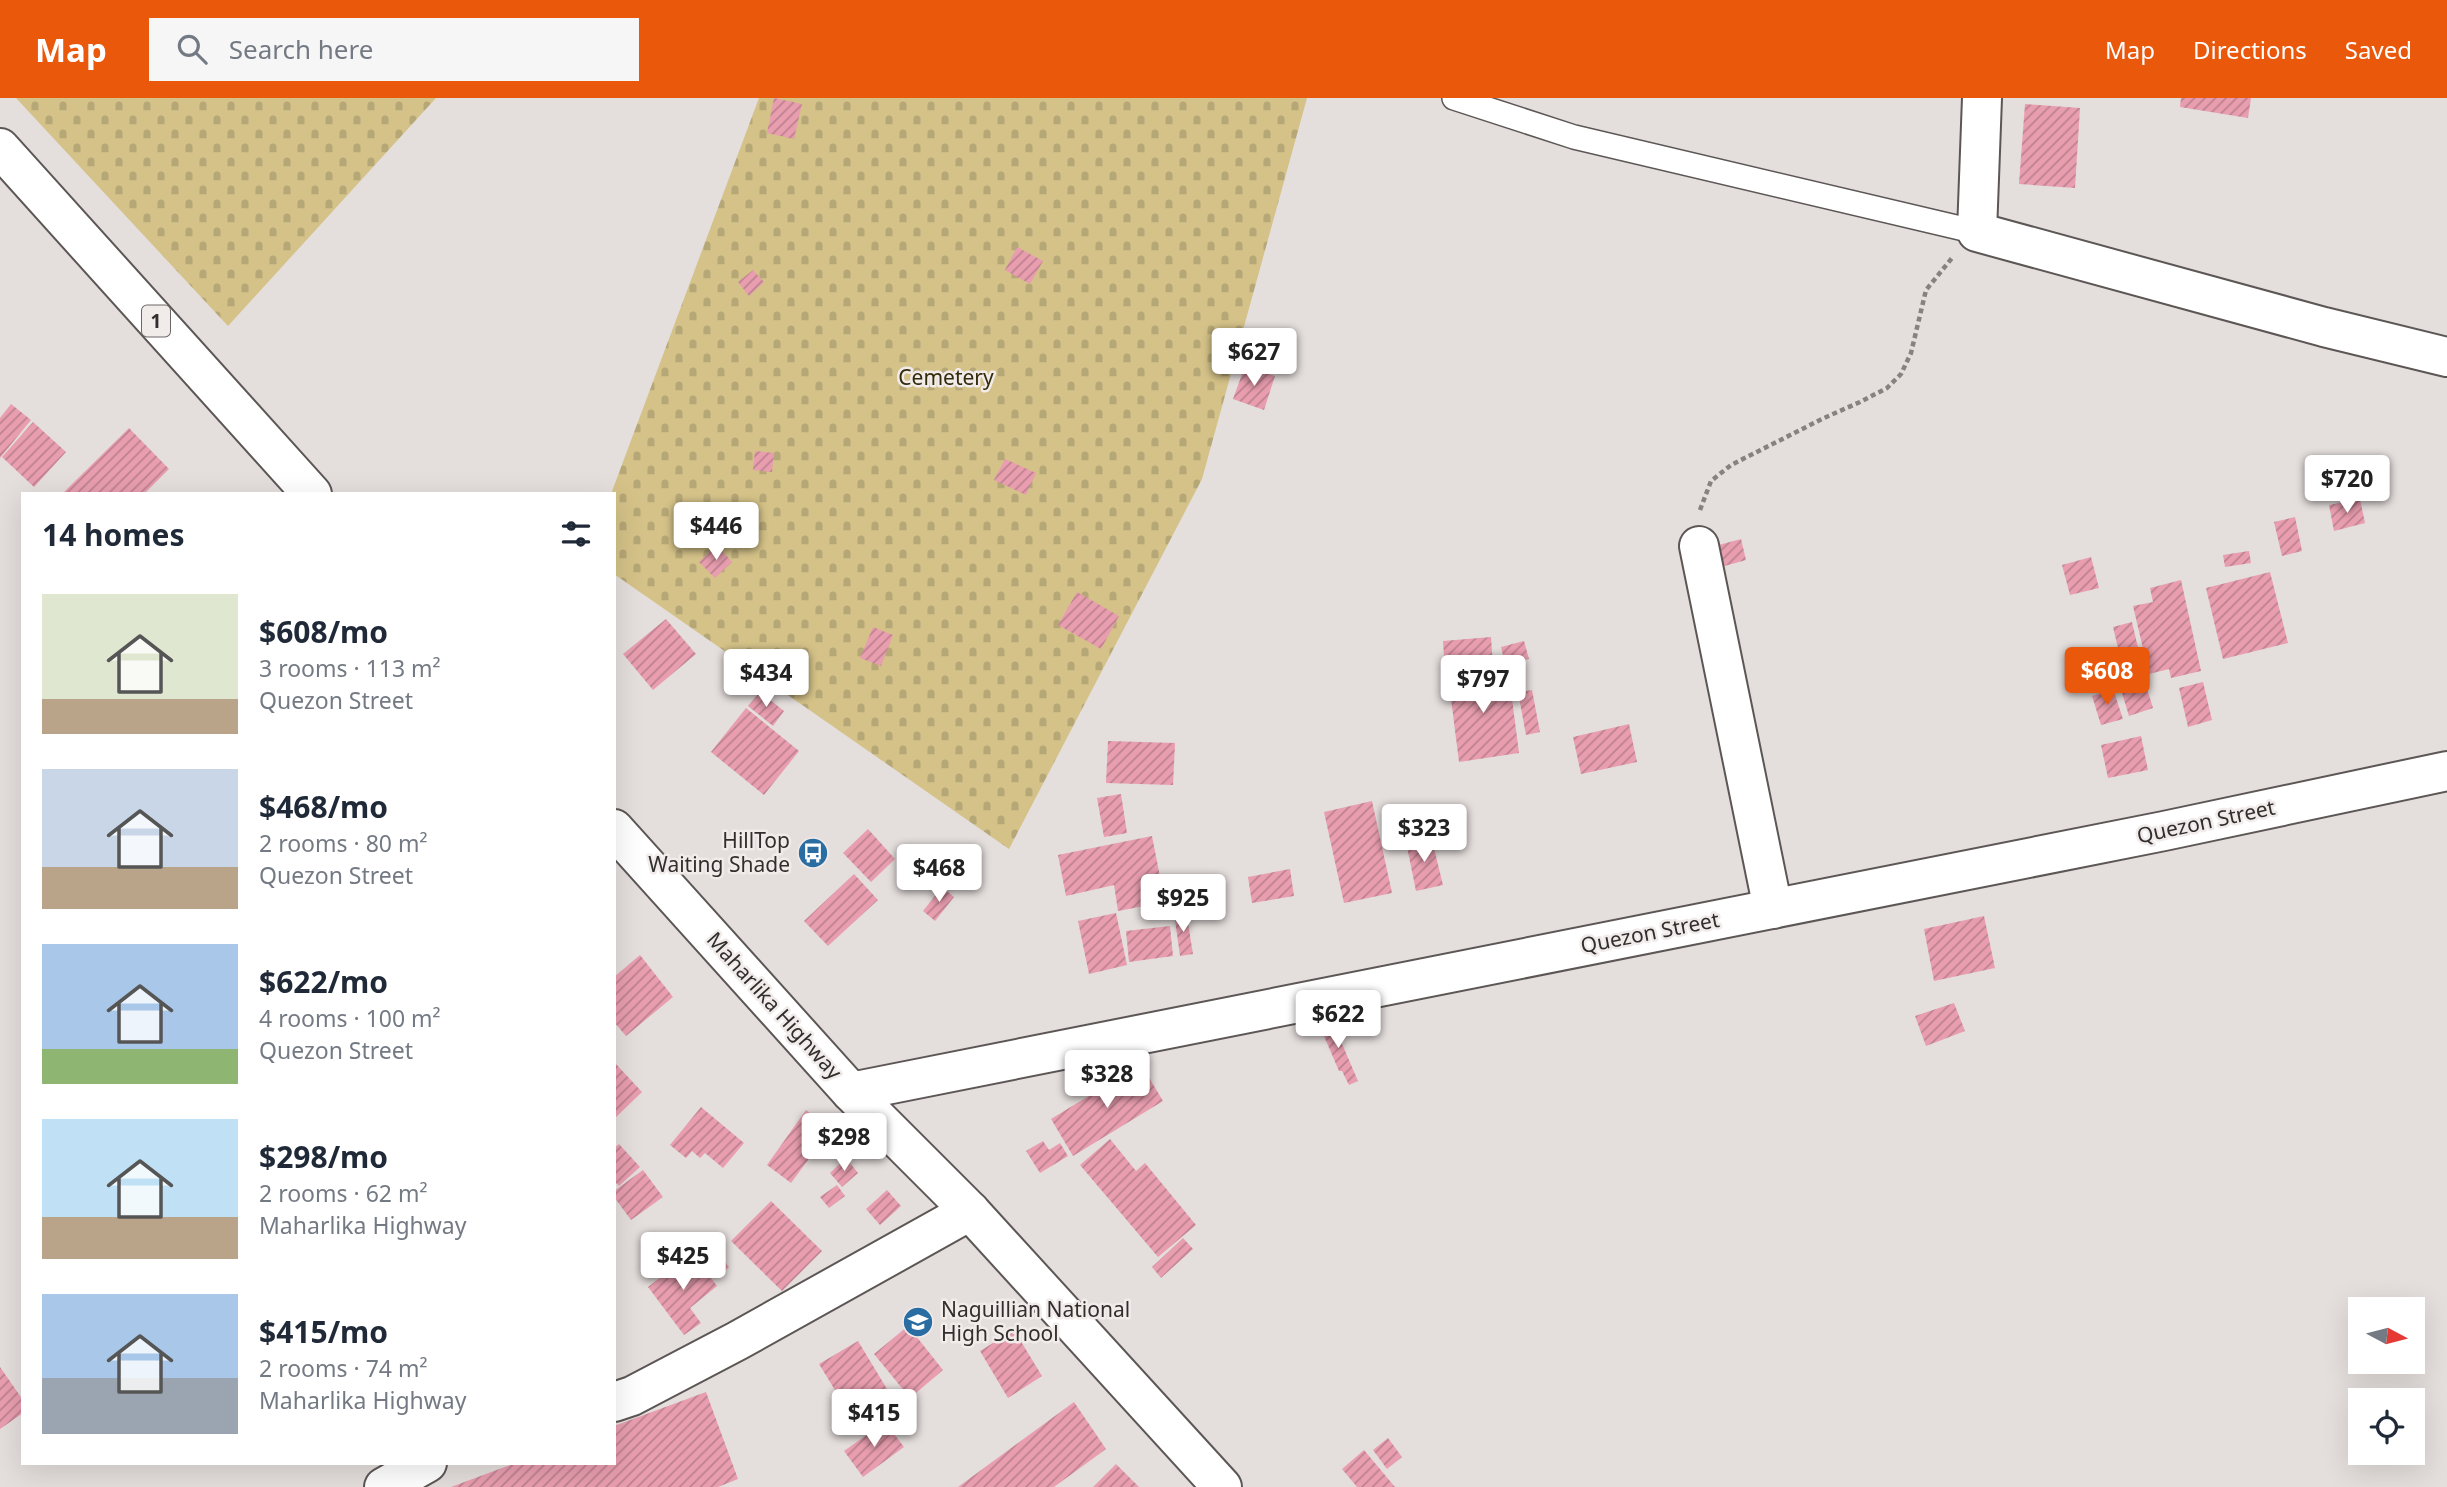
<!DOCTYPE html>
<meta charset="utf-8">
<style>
body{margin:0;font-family:"Noto Sans",sans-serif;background:#f6f6f7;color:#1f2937;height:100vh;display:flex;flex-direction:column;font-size:26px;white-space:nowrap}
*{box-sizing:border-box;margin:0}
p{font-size:23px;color:#747a83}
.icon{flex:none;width:38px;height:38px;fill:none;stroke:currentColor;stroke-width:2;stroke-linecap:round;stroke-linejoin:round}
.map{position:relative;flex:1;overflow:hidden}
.sheet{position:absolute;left:21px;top:394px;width:595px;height:973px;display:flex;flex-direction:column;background:#fff;border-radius:0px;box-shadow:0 7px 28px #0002}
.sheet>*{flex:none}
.needle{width:46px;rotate:97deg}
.buttons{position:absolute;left:2348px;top:1199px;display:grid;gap:14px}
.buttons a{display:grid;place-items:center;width:77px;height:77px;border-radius:0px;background:#fff;box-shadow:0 7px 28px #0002;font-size:35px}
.price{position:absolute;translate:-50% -60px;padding:0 16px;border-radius:7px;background:#fff;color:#222;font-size:23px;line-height:46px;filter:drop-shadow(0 2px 4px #0008)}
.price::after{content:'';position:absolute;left:50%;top:42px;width:21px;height:16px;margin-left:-10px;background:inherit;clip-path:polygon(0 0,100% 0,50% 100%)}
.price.active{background:#ea580c;color:#fff}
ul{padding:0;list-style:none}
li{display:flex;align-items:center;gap:21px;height:175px;padding:0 21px}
li span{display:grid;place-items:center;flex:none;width:196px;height:140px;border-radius:0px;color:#555}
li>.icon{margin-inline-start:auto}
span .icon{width:84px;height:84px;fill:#fffc;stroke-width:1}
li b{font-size:30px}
h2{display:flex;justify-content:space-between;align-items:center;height:84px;padding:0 21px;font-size:30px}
header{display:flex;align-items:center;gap:42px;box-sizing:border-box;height:98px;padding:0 35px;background:#ea580c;color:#fff}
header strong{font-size:33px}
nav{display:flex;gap:38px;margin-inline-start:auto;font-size:24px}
.search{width:490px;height:63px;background:#f6f6f7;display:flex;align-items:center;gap:18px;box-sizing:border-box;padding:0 24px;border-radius:0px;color:#747a83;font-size:26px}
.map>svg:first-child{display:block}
.cemetery{fill:url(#cemetery-stones)}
.building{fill:url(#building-hatch)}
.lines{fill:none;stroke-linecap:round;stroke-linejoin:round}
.lane-casing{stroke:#5c5755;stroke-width:26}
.street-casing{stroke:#5c5755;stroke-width:42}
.secondary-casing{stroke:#5c5755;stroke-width:42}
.highway-casing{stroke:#5c5755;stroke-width:42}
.path{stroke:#868280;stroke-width:4.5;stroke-dasharray:5 3.5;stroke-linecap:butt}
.lane{stroke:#fff;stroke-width:23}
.street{stroke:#fff;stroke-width:38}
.secondary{stroke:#fff;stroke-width:38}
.highway{stroke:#fff;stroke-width:38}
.labels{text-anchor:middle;stroke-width:5;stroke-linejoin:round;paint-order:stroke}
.shield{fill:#f1ebea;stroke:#6b6766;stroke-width:2}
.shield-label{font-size:19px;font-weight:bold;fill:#312f2e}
.park-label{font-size:21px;fill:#332a0a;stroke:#f1ebea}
.street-label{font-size:21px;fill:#312f2e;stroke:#f1ebea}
.poi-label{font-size:21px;fill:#312f2e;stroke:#f1ebea;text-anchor:end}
</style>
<header>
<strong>Map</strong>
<div class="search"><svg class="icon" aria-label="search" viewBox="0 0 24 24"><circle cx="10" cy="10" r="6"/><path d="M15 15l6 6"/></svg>Search here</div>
<nav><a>Map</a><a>Directions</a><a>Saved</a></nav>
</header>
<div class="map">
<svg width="2447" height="1389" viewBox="0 0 2447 1389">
<defs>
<pattern id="cemetery-stones" width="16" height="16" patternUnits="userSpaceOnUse" patternTransform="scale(1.75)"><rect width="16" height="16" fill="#d4c288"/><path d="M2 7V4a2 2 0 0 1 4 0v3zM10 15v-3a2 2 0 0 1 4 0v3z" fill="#b6a776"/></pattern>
<pattern id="building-hatch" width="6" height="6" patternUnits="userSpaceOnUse" patternTransform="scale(1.75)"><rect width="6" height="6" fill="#e99eaf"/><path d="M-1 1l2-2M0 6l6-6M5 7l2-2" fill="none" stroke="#bd818f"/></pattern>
</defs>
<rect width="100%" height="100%" fill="#e4dedc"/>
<g class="cemetery">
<path d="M16,0H436L228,228Z"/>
<path d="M759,0H1307L1202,381L1009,751L614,476V396H611Z"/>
</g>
<g class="building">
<path d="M774,0L802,6L794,41L767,35Z"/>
<path d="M2181,0H2251L2248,20L2180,9Z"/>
<path d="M2025,6L2080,10L2075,90L2019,86Z"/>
<path d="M1017,149L1043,163L1030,186L1005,172Z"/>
<path d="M753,172L764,184L749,198L738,184Z"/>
<path d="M1245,268L1275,278L1264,312L1233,301Z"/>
<path d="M11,306L31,322L0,360V320Z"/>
<path d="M33,324L66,354L34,389L2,359Z"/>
<path d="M129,330L169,371L144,396H62Z"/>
<path d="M755,353L774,355L772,374L753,372Z"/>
<path d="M1005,361L1036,375L1026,397L994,382Z"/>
<path d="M2360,401L2365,425L2334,433L2329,407Z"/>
<path d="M2295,419L2302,453L2282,458L2274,424Z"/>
<path d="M1741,441L1746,462L1721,469L1715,448Z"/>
<path d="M717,447L732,464L715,480L699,464Z"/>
<path d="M2249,453L2251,465L2225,469L2223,457Z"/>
<path d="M2091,459L2099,490L2070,497L2062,467Z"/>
<path d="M2270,474L2288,545L2223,561L2206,490Z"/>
<path d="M2181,482L2201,573L2171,580L2169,571L2149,576L2133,508L2153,504L2150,490Z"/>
<path d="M1077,494L1119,518L1101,551L1058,527Z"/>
<path d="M666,521L696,556L653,592L623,556Z"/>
<path d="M2132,524L2143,571L2124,575L2113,529Z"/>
<path d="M873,529L893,537L881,568L860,560Z"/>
<path d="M1491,539L1493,569L1445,573L1443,543Z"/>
<path d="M1524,543L1529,561L1505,566L1501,549Z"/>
<path d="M1508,570L1519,655L1459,664L1448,577Z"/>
<path d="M2143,578L2153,610L2129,618L2119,585Z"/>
<path d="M2203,584L2212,622L2188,629L2179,590Z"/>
<path d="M2113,591L2123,621L2101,627L2092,598Z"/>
<path d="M1532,592L1540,634L1526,637L1518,594Z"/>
<path d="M760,594L784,613L773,628L748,608Z"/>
<path d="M746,610L799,653L764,697L711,654Z"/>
<path d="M1629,626L1637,664L1581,676L1573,639Z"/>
<path d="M2141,638L2148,672L2108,680L2101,647Z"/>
<path d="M1108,643L1175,645L1173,687L1106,685Z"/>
<path d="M1121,696L1127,735L1104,739L1097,700Z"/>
<path d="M1372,703L1392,795L1344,805L1324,714Z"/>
<path d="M868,731L895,761L871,784L843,755Z"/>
<path d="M1152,738L1165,804L1118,813L1114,787L1066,798L1058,757Z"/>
<path d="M1431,738L1443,787L1416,793L1406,744Z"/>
<path d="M1290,771L1294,798L1252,805L1248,779Z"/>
<path d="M854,776L878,802L828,848L804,823Z"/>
<path d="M942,789L954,799L935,823L923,813Z"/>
<path d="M1186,813L1193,856L1180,858L1174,815Z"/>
<path d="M1116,815L1127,867L1089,876L1078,823Z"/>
<path d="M1984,818L1995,870L1934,883L1924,831Z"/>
<path d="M1170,828L1173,858L1129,864L1126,833Z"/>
<path d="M640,857L673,899L626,938L614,924V879Z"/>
<path d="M1954,905L1965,933L1926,948L1915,918Z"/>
<path d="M1330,918L1358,983L1349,987L1342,973H1339L1318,924Z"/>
<path d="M616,966L642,994L614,1021V968Z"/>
<path d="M1141,966L1163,1003L1073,1058L1051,1021Z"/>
<path d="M701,1009L744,1045L723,1070L705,1055L700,1060L692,1053L686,1060L670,1047Z"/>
<path d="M806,1012L831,1031L791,1085L767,1067Z"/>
<path d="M1110,1041L1136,1073L1145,1065L1196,1127L1158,1159L1080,1067Z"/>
<path d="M1043,1043L1049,1052L1060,1045L1068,1058L1040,1075L1026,1053Z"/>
<path d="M619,1046L640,1069L619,1088L614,1083V1050Z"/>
<path d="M846,1060L858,1075L842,1089L830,1075Z"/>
<path d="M643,1072L663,1099L631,1122L614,1099V1093Z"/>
<path d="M837,1087L845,1098L829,1110L820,1099Z"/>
<path d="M887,1092L901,1108L880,1127L866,1111Z"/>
<path d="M771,1103L822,1153L782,1193L731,1143Z"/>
<path d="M705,1140L729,1169L716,1180L693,1150Z"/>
<path d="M1183,1140L1193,1151L1161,1180L1152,1169Z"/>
<path d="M692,1155L717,1188L690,1210L701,1225L684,1237L648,1189Z"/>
<path d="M908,1228L943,1272L910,1300L874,1256Z"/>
<path d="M1014,1232L1042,1278L1008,1300L980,1253Z"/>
<path d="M858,1243L887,1291L849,1315L819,1266Z"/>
<path d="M0,1269L23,1302V1315L0,1331Z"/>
<path d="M706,1294L738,1381L718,1389H451L515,1365H614V1328Z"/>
<path d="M1074,1304L1106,1351L1054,1389H958Z"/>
<path d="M885,1324L904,1349L863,1379L844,1353Z"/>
<path d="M1388,1340L1402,1359L1387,1371L1373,1352Z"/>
<path d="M1364,1352L1395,1389H1357L1342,1371Z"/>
<path d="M1116,1366L1139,1389H1093Z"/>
</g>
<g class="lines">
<g class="lane-casing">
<path id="lane" d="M1454,0L1574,39L1977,134"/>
</g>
<g class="street-casing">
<g id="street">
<path d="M1982,0L1977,134L2324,229L2447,259"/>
<path d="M1699,448L1773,811"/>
<path d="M614,1304L632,1298L737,1243L970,1113"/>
<path d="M384,1389L427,1365"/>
</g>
</g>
<g class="secondary-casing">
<path id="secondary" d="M851,994L2164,733L2447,673"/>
</g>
<g class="highway-casing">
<g id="highway">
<path d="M0,50L312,396"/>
<path d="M614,731L851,994L970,1113L1222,1389"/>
</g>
</g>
<path class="path" d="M1700,412L1711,383L1731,367L1824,320L1860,304L1887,290L1901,276L1911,255L1926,192L1952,160"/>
<use href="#lane" class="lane"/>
<use href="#street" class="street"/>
<use href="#secondary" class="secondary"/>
<use href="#highway" class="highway"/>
</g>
<defs>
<g id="bus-disc" transform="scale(1.575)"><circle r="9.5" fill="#2a6da3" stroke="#f1ebea"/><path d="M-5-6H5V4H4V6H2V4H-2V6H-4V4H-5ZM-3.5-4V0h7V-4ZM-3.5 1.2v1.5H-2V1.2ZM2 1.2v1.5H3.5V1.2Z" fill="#fff"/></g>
<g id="school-disc" transform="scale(1.575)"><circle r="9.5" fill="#2a6da3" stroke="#f1ebea"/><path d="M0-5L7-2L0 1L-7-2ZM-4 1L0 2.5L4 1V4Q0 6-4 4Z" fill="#fff"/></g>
</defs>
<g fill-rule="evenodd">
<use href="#bus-disc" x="813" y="755"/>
<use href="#school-disc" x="918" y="1224"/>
</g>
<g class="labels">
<rect class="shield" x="142" y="207.5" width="28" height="31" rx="5"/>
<g class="shield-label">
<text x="156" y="230">1</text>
</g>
<g class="park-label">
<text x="946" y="287">Cemetery</text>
</g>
<g class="street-label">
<text transform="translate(2206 724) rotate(-12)" y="7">Quezon Street</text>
<text transform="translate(1650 835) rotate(-11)" y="7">Quezon Street</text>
<text transform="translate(774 908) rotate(48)" y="7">Maharlika Highway</text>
</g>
<g class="poi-label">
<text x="790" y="750">HillTop<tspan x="790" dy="24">Waiting Shade</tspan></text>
<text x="941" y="1219" text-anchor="start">Naguillian National<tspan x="941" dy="24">High School</tspan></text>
</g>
</g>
</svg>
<div class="buttons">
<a><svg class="needle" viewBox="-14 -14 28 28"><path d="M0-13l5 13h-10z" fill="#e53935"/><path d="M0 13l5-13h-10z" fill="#747a83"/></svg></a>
<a><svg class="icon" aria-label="locate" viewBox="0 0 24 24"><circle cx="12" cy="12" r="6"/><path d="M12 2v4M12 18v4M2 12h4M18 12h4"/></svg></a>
</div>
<b class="price" style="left:1254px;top:290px">$627</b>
<b class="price" style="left:2347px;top:417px">$720</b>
<b class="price" style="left:716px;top:464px">$446</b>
<b class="price active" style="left:2107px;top:609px">$608</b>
<b class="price" style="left:766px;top:611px">$434</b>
<b class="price" style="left:1483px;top:617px">$797</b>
<b class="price" style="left:1424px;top:766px">$323</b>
<b class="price" style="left:939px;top:806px">$468</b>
<b class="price" style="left:1183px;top:836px">$925</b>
<b class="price" style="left:1338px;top:952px">$622</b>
<b class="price" style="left:1107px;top:1012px">$328</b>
<b class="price" style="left:844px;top:1075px">$298</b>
<b class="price" style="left:683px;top:1194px">$425</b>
<b class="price" style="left:874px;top:1351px">$415</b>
<section class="sheet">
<h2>14 homes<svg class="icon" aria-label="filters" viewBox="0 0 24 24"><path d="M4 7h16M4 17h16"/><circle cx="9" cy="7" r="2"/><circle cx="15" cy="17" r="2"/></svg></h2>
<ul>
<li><span style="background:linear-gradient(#dfe7d0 75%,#b9a48a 0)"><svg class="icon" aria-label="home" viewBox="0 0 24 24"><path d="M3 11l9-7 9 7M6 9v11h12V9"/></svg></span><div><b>$608/mo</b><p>3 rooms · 113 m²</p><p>Quezon Street</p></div></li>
<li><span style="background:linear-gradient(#c9d6e8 70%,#b9a48a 0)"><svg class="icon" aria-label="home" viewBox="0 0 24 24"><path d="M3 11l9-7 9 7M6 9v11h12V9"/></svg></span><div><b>$468/mo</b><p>2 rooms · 80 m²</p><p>Quezon Street</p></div></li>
<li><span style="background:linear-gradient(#a9c7e8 75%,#8fb573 0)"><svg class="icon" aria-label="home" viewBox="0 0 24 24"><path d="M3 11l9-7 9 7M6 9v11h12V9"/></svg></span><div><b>$622/mo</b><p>4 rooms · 100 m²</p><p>Quezon Street</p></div></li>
<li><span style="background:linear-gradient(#bfe0f5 70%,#b9a48a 0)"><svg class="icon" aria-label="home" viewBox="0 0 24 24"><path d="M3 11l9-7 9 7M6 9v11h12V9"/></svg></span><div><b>$298/mo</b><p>2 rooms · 62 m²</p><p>Maharlika Highway</p></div></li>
<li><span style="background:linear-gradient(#a9c7e8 60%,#9aa5b1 0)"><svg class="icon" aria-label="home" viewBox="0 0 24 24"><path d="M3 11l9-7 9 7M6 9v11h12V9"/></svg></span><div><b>$415/mo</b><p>2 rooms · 74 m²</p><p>Maharlika Highway</p></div></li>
</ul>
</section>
</div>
